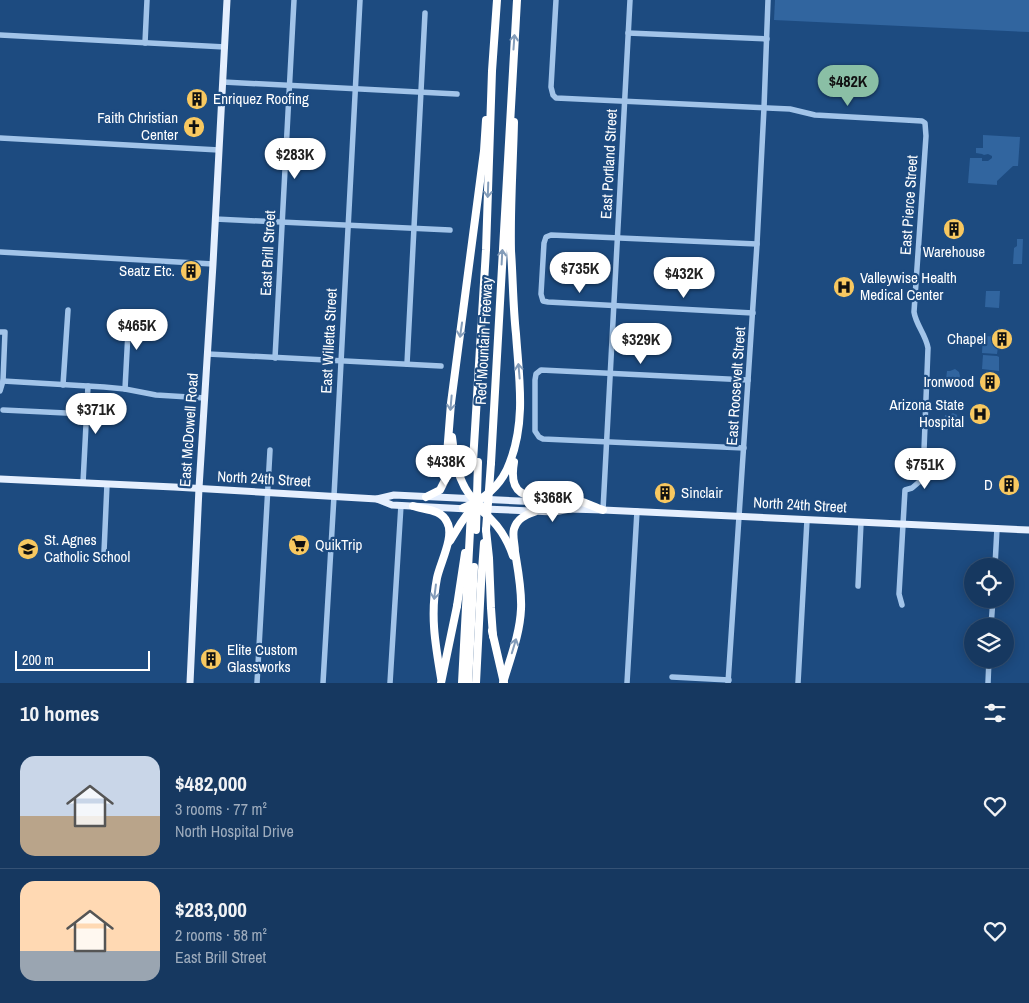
<!DOCTYPE html>
<meta charset="utf-8">
<style>
body{margin:0;font-family:"Archivo Narrow",sans-serif;background:#234369;color:#f1f3f6;height:100vh;display:flex;flex-direction:column;font-size:19px;white-space:nowrap}
*{box-sizing:border-box;margin:0}
p{font-size:16px;color:#9eacbd}
.icon{flex:none;width:28px;height:28px;fill:none;stroke:currentColor;stroke-width:2;stroke-linecap:round;stroke-linejoin:round}
.map{position:relative;height:683px;overflow:hidden}
.panel{display:flex;flex-direction:column;background:#163860;flex:1}
.panel>*{flex:none}
.buttons{position:absolute;left:964px;top:558px;display:grid;gap:10px}
.buttons a{display:grid;place-items:center;width:50px;height:50px;border-radius:50%;background:#163860;box-shadow:0 2px 12px #0003,0 0 0 1px #355275;font-size:25px}
.scale{position:absolute;left:15px;bottom:12px;width:135px;box-sizing:border-box;padding-left:5px;border:2px solid #fff;border-top:0;font-size:14px;line-height:18px;white-space:nowrap;color:#fff;-webkit-text-stroke:4px #1d4b80;paint-order:stroke}
.price{position:absolute;translate:-50% -42px;padding:0 11px;border-radius:18px;background:#fff;color:#222;font-size:16px;line-height:32px;filter:drop-shadow(0 1px 2px #0008)}
.price::after{content:'';position:absolute;left:50%;top:30px;width:15px;height:11px;margin-left:-8px;background:inherit;clip-path:polygon(0 0,100% 0,50% 100%)}
.price.on{background:#8abfa5;color:#111}
ul{padding:0;list-style:none}
li{display:flex;align-items:center;gap:15px;height:125px;padding:0 20px}
li+li{border-top:1px solid #355275}
li span{display:grid;place-items:center;flex:none;width:140px;height:100px;border-radius:15px;color:#555}
li>.icon{margin-inline-start:auto}
span .icon{width:60px;height:60px;fill:#fffc;stroke-width:1}
li b{font-size:21px}
h2{display:flex;justify-content:space-between;align-items:center;height:60px;padding:0 20px;font-size:21px}
.map>svg:first-child{display:block}
.green{fill:#31659f}
.lines{fill:none;stroke-linecap:round;stroke-linejoin:round}
.minor{stroke:#a2c4e9;stroke-width:5.5}
.major{stroke:#e5effe;stroke-width:7}
.highway{stroke:#fff;stroke-width:8}
.highway-bridge{stroke:#fff;stroke-width:8}
.oneway{stroke:#839cb9}
.labels{text-anchor:middle;stroke-width:4.5;stroke-linejoin:round;paint-order:stroke}
.poi-label{font-size:15px;fill:#fff;stroke:#1d4b80;text-anchor:start}
.street-label{font-size:15px;fill:#fff;stroke:#1d4b80}
</style>
<div class="map">
<svg width="1029" height="683" viewBox="0 0 1029 683">
<rect width="100%" height="100%" fill="#1d4b80"/>
<g class="green">
<path d="M775,0H1029V32L774,20Z"/>
<path d="M983,135L1020,137L1018,166H1013L997,181V185L968,183L970,158H982V161H988L992,158V156L988,154L984,155L982,154L976,153V148H983Z"/>
<path d="M1017,239H1023L1022,264H1013L1014,248L1017,246Z"/>
<path d="M986,291H1000L999,308L985,307Z"/>
<path d="M983,336L1001,337L1000,345L998,347L997,354L982,353Z"/>
<path d="M983,355L997,356L999,357V371L982,369Z"/>
<path d="M955,369L959,372L960,376L958,381L953,379L957,382L955,385H953L950,384L948,380H946L947,371H950Z"/>
<path d="M953,413L957,415L958,421L957,425L951,423V424L955,426L951,428L948,427L947,424H944L945,415H949Z"/>
<path d="M951,456L955,461L954,468L948,466V467L953,470L950,471H947L944,467H942V458H946Z"/>
</g>
<g class="lines">
<g class="minor">
<path d="M556,0L551,87L553,95L556,98L790,109L815,115L905,120L922,121L925,123L926,136L914,312C916,325 926,335 928,348L924,450L921,476L919,482L912,488L905,490L899,594L902,605"/>
<path d="M628,33L767,39"/>
<path d="M0,35L225,47"/>
<path d="M145,43L147,0"/>
<path d="M223,82L457,94"/>
<path d="M0,138L219,150"/>
<path d="M215,219L450,230"/>
<path d="M0,252L213,264"/>
<path d="M753,313L548,302L543,301L541,294L544,243L546,237L551,235L757,244"/>
<path d="M0,332H5L3,381L0,391"/>
<path d="M208,354L441,366"/>
<path d="M275,358L294,0"/>
<path d="M407,364L425,13"/>
<path d="M3,381L104,387L125,389L156,395L205,398"/>
<path d="M63,385L68,310"/>
<path d="M125,389L129,313"/>
<path d="M3,410L87,414"/>
<path d="M744,448L543,439L539,437L535,431V380L536,374L541,370L748,380"/>
<path d="M83,483L88,386"/>
<path d="M603,510L630,0"/>
<path d="M105,557L104,552L107,484"/>
<path d="M995,566L997,528"/>
<path d="M858,586L861,522"/>
<path d="M991,626L993,599"/>
<path d="M672,677L729,680"/>
<path d="M257,683L270,450"/>
<path d="M323,683L334,496L360,0"/>
<path d="M390,683L401,505"/>
<path d="M627,683L637,511"/>
<path d="M728,683L757,244L764,108L768,0"/>
<path d="M798,683L807,520"/>
<path d="M988,683L989,659"/>
</g>
<g class="major">
<path d="M0,479L174,487L377,499L394,495L541,502L555,503L570,509"/>
<path d="M377,499L392,505L468,509"/>
<path d="M484,509L554,512L570,509L603,510L1029,530"/>
<path d="M190,683L199,488L213,264L227,0"/>
</g>
<g class="highway">
<path d="M452,437C455,464 460,495 486,509"/>
<path d="M473,462L486,250L492,71L497,0"/>
<path d="M514,462C506,508 542,493 569,498C580,500 592,506 603,510"/>
<path d="M491,463L517,0"/>
<path d="M426,497L440,490L445,480L451,403L484,151L486,120"/>
<path d="M413,506C425,510 441,509 447,522C455,536 440,563 437,578C430,614 435,643 441,678"/>
<path d="M463,508C485,499 502,485 510,462C526,420 519,378 516,334C513,307 513,279 511,251C510,208 513,165 514,122"/>
<path d="M483,512C498,524 507,538 513,556"/>
<path d="M486,530L489,558L491,608L493,636"/>
<path d="M450,541L461,523L471,509"/>
<path d="M457,606L465,553"/>
<path d="M462,683L471,512"/>
<path d="M468,683L474,567"/>
<path d="M476,683L481,584L484,543"/>
<path d="M503,683C510,659 520,634 521,609C522,590 518,570 515,552C515,544 512,536 514,529C517,519 525,515 534,512"/>
</g>
<g class="highway-bridge">
<path d="M476,530L478,462"/>
<path d="M486,530L491,463"/>
<path d="M492,631L504,683"/>
<path d="M441,683L457,606"/>
</g>
</g>
<defs><path id="oneway-shaft" d="M-6 0H5M1.5-3L5.5 0L1.5 3" fill="none" stroke-width="1.6" stroke-linecap="round" stroke-linejoin="round" transform="scale(1.25)"/></defs>
<g class="oneway">
<use href="#oneway-shaft" transform="translate(514 42) rotate(-86)"/>
<use href="#oneway-shaft" transform="translate(488 190) rotate(92)"/>
<use href="#oneway-shaft" transform="translate(502 257) rotate(-87)"/>
<use href="#oneway-shaft" transform="translate(461 330) rotate(98)"/>
<use href="#oneway-shaft" transform="translate(519 371) rotate(-95)"/>
<use href="#oneway-shaft" transform="translate(451 403) rotate(95)"/>
<use href="#oneway-shaft" transform="translate(435 592) rotate(97)"/>
<use href="#oneway-shaft" transform="translate(514 646) rotate(-73)"/>
</g>
<defs>
<g id="building-disc" transform="scale(1.125)"><circle r="9.5" fill="#f8c860" stroke="#1d4b80"/><path d="M-4-6H4V6H1V3H-1V6H-4ZM-2.5-4.3h1.7v1.8h-1.7ZM.8-4.3h1.7v1.8H.8ZM-2.5-1h1.7V.8h-1.7ZM.8-1h1.7V.8H.8Z" fill="#111"/></g>
<g id="church-disc" transform="scale(1.125)"><circle r="9.5" fill="#f8c860" stroke="#1d4b80"/><path d="M-1.2-6h2.4v3.5h3.3v2.4h-3.3V6h-2.4V-.1h-3.3v-2.4h3.3Z" fill="#111"/></g>
<g id="hospital-disc" transform="scale(1.125)"><circle r="9.5" fill="#f8c860" stroke="#1d4b80"/><path d="M-5-5h3v3.5h4V-5h3V5h-3V1.5h-4V5h-3Z" fill="#111"/></g>
<g id="supermarket-disc" transform="scale(1.125)"><circle r="9.5" fill="#f8c860" stroke="#1d4b80"/><path d="M-6-5.5h2.5l.6 2H6L4.5 2H-2.5L-4.4-4H-6ZM-1.5 3.2a1.3 1.3 0 1 0 .1 0ZM3 3.2a1.3 1.3 0 1 0 .1 0Z" fill="#111"/></g>
<g id="school-disc" transform="scale(1.125)"><circle r="9.5" fill="#f8c860" stroke="#1d4b80"/><path d="M0-5L7-2L0 1L-7-2ZM-4 1L0 2.5L4 1V4Q0 6-4 4Z" fill="#111"/></g>
</defs>
<g fill-rule="evenodd">
<use href="#building-disc" x="197" y="99"/>
<use href="#church-disc" x="194" y="127"/>
<use href="#building-disc" x="954" y="229"/>
<use href="#building-disc" x="191" y="271"/>
<use href="#hospital-disc" x="844" y="287"/>
<use href="#building-disc" x="1002" y="339"/>
<use href="#building-disc" x="990" y="382"/>
<use href="#hospital-disc" x="980" y="414"/>
<use href="#building-disc" x="1009" y="485"/>
<use href="#building-disc" x="665" y="493"/>
<use href="#supermarket-disc" x="299" y="545"/>
<use href="#school-disc" x="28" y="549"/>
<use href="#building-disc" x="211" y="659"/>
</g>
<g class="labels">
<g class="poi-label">
<text x="213" y="104">Enriquez Roofing</text>
<text x="178" y="123" text-anchor="end">Faith Christian<tspan x="178" dy="17">Center</tspan></text>
<text x="954" y="257" text-anchor="middle">Warehouse</text>
<text x="175" y="276" text-anchor="end">Seatz Etc.</text>
<text x="860" y="283">Valleywise Health<tspan x="860" dy="17">Medical Center</tspan></text>
<text x="986" y="344" text-anchor="end">Chapel</text>
<text x="974" y="387" text-anchor="end">Ironwood</text>
<text x="964" y="410" text-anchor="end">Arizona State<tspan x="964" dy="17">Hospital</tspan></text>
<text x="993" y="490" text-anchor="end">D</text>
<text x="681" y="498">Sinclair</text>
<text x="44" y="545">St. Agnes<tspan x="44" dy="17">Catholic School</tspan></text>
<text x="315" y="550">QuikTrip</text>
<text x="227" y="655">Elite Custom<tspan x="227" dy="17">Glassworks</tspan></text>
</g>
<g class="street-label">
<text transform="translate(609 164) rotate(-87)" y="5">East Portland Street</text>
<text transform="translate(909 205) rotate(-86)" y="5">East Pierce Street</text>
<text transform="translate(268 253) rotate(-87)" y="5">East Brill Street</text>
<text transform="translate(329 341) rotate(-87)" y="5">East Willetta Street</text>
<text transform="translate(484 341) rotate(-87)" y="5">Red Mountain Freeway</text>
<text transform="translate(736 386) rotate(-86)" y="5">East Roosevelt Street</text>
<text transform="translate(189 430) rotate(-86)" y="5">East McDowell Road</text>
<text transform="translate(264 479) rotate(3)" y="5">North 24th Street</text>
<text transform="translate(800 505) rotate(3)" y="5">North 24th Street</text>
</g>
</g>
</svg>
<div class="buttons">
<a><svg class="icon" aria-label="locate" viewBox="0 0 24 24"><circle cx="12" cy="12" r="6"/><path d="M12 2v4M12 18v4M2 12h4M18 12h4"/></svg></a>
<a><svg class="icon" aria-label="layers" viewBox="0 0 24 24"><path d="M12 4l9 5-9 5-9-5zM3 14l9 5 9-5"/></svg></a>
</div>
<div class="scale">200 m</div>
<b class="price on" style="left:848px;top:107px">$482K</b>
<b class="price" style="left:295px;top:180px">$283K</b>
<b class="price" style="left:580px;top:294px">$735K</b>
<b class="price" style="left:684px;top:299px">$432K</b>
<b class="price" style="left:137px;top:351px">$465K</b>
<b class="price" style="left:641px;top:365px">$329K</b>
<b class="price" style="left:96px;top:435px">$371K</b>
<b class="price" style="left:446px;top:487px">$438K</b>
<b class="price" style="left:925px;top:490px">$751K</b>
<b class="price" style="left:553px;top:523px">$368K</b>
</div>
<section class="panel">
<h2>10 homes<svg class="icon" aria-label="filters" viewBox="0 0 24 24"><path d="M4 7h16M4 17h16"/><circle cx="9" cy="7" r="2"/><circle cx="15" cy="17" r="2"/></svg></h2>
<ul>
<li><span style="background:linear-gradient(#c9d6e8 60%,#b9a48a 0)"><svg class="icon" aria-label="home" viewBox="0 0 24 24"><path d="M3 11l9-7 9 7M6 9v11h12V9"/></svg></span><div><b>$482,000</b><p>3 rooms · 77 m²</p><p>North Hospital Drive</p></div><svg class="icon" aria-label="heart" viewBox="0 0 24 24"><path d="M12 20l-8-8c-3-5 5-10 8-4 3-6 11-1 8 4z"/></svg></li>
<li><span style="background:linear-gradient(#ffd9b3 70%,#9aa5b1 0)"><svg class="icon" aria-label="home" viewBox="0 0 24 24"><path d="M3 11l9-7 9 7M6 9v11h12V9"/></svg></span><div><b>$283,000</b><p>2 rooms · 58 m²</p><p>East Brill Street</p></div><svg class="icon" aria-label="heart" viewBox="0 0 24 24"><path d="M12 20l-8-8c-3-5 5-10 8-4 3-6 11-1 8 4z"/></svg></li>
</ul>
</section>
